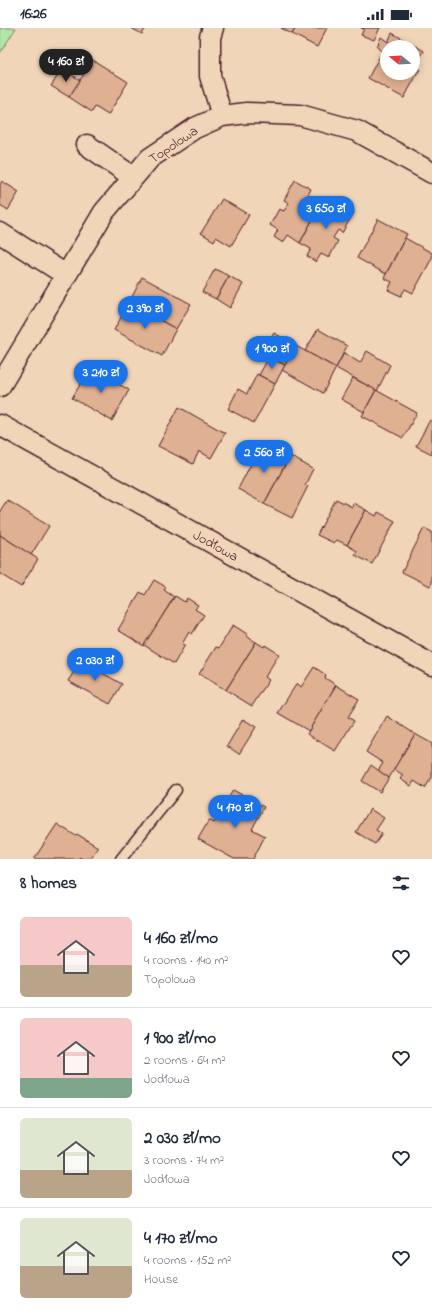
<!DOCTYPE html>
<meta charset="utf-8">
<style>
body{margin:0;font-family:"Indie Flower",sans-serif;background:#f6f6f7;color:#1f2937;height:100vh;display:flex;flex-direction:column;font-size:15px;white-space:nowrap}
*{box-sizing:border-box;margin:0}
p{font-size:13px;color:#747a83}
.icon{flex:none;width:22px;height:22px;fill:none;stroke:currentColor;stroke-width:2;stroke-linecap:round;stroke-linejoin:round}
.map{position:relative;height:831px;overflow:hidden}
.details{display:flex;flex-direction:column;background:#fff;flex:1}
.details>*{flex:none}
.needle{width:26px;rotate:288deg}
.fabs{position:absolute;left:380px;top:12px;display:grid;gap:8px}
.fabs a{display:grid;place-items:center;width:40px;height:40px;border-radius:50%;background:#fff;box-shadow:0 2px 10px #0003;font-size:20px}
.price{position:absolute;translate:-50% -34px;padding:0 9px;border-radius:14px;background:#1a73e8;color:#fff;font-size:13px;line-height:26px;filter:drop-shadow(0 1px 2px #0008)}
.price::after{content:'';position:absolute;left:50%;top:24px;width:12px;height:9px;margin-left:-6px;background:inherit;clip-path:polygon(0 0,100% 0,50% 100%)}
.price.on{background:#222;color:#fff}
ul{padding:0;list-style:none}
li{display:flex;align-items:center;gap:12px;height:100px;padding:0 20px}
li+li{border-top:1px solid #e0e1e3}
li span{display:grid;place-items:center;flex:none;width:112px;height:80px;border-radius:6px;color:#555}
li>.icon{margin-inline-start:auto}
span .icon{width:48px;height:48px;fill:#fffc;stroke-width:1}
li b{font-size:17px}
h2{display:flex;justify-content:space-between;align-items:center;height:48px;padding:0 20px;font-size:17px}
.status{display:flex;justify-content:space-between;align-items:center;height:28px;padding:0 20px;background:#fff;direction:ltr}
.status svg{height:11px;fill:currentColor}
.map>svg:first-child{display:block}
.green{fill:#b1e6a8;stroke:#7e826a}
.building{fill:#dfb091;stroke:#4a1f2b;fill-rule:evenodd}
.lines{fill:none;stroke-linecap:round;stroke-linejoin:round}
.service-casing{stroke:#4a1f2b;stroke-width:13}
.minor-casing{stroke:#4a1f2b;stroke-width:23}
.service{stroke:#f1d5b8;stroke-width:10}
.minor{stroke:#f1d5b8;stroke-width:20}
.labels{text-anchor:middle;stroke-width:4;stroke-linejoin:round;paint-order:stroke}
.street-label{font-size:14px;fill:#4a1f2b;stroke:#f1d5b8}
</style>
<div class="status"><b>16:26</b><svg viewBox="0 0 49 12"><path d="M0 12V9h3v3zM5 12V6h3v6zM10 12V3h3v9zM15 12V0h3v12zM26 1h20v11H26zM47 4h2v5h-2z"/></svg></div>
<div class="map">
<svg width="432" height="831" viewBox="0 0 432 831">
<rect width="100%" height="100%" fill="#f1d5b8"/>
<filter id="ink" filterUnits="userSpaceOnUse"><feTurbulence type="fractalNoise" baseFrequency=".025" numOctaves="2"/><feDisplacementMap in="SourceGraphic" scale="8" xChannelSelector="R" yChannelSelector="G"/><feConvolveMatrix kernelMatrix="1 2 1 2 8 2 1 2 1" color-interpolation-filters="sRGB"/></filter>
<g filter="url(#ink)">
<path class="green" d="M0,0H16L0,25Z"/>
<g class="building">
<path d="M131,0H146L142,6Z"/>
<path d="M281,0H296L292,6Z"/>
<path d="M296,0H327L317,19L292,6Z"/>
<path d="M361,0H380L374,12L361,7L364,1Z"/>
<path d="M392,5L424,23L415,38L420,41L404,70L368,50L382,24L377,19L381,9L388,14ZM387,19H413V45H387Z"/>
<path d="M93,32L128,54L108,87L95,79L92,84L69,69Z"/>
<path d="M62,41L80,52L69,69L51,58Z"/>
<path d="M295,152L311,161L308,167L322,174L300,215L288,207L283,215L274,209L278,202L270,197L279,181L284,183L289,175L284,172Z"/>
<path d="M2,153L19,164L8,182L0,177V157Z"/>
<path d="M222,171L249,187L231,218L216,209L214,213L201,205Z"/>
<path d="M322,174L334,181L338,175L354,184L342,205L338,202L333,210L338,213L329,230L321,226L316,234L307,228L311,221L300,215Z"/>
<path d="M378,191L407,206L386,246L357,230Z"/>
<path d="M405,210L432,225V230L413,265L405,261L401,268L388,262L392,254L384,250Z"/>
<path d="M215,241L229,248L216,271L202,264Z"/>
<path d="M229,248L243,256L230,280L216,271Z"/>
<path d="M142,249L191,276L176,301L129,275Z"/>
<path d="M129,275L176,301L162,328L114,302Z"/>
<path d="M318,301L347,318L336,340L305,323Z"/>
<path d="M274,305L296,317L285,337L262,325Z"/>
<path d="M296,318L336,340L323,365L282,342Z"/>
<path d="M367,323L390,337L377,363L336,340L344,325L360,335Z"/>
<path d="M269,329L285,337L275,356L259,347Z"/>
<path d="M90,340L129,362L112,393L72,370Z"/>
<path d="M257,346L275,356L254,395L228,381L238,361L247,366Z"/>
<path d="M353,350L376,362L364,384L341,371Z"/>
<path d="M376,362L417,385L403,410L362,388Z"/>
<path d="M179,379L225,405L211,430L199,423L193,436L158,418Z"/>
<path d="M430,392L432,393V426L416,418Z"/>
<path d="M267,416L290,428L264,476L238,461L255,428L260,431Z"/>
<path d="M290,428L313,441L305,457L308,458L292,490L264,476Z"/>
<path d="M336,471L352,479L353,475L366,482L347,517L337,512L334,515L317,507Z"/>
<path d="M7,472L49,498L31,527L0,507V483Z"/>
<path d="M366,482L376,488L378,484L395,493L372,536L355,527L357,523L347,517Z"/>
<path d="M424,500L432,504V555L430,558L402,544Z"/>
<path d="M0,507L38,531L21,559L0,546Z"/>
<path d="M154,552L166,559L164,562L174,569L144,618L118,602L140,564L145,567Z"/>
<path d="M175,568L185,574L187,570L198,577L195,581L204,587L192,606L189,604L182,616L185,617L174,636L144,617Z"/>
<path d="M233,597L247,606L246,608L256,614L226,662L199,646L216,619L219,620Z"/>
<path d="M256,614L264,619L265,617L279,626L265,649L269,652L252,678L226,662Z"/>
<path d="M81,633L122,656L110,676L68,653Z"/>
<path d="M314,639L326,647L325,650L336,657L309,703L278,685L297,655L301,659Z"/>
<path d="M336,657L359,671L348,689L354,693L335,723L307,706Z"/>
<path d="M387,688L415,706L389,750L378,743L383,735L366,724Z"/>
<path d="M243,691L256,699L239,726L227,718Z"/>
<path d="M415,706L431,715L432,717V749L425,760L414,753L411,758L400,751L403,747L394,741Z"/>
<path d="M371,737L389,750L380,764L362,753Z"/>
<path d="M233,762L264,779L252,801L265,808L253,831H234L198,811L209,792L214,795Z"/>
<path d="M370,781L384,790L376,802L382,806L375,816L356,804Z"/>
<path d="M57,796L76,808L77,806L98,819L90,831H82L80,829L79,831H34Z"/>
</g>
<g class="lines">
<g class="service-casing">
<path id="service" d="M121,831L176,762"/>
</g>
<g class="minor-casing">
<g id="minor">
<path d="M213,0L210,9V48L222,88"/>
<path d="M87,117L133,149"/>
<path d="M0,205L66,247"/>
<path d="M0,358L104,184L150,130L195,100L222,88L247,85L300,87L357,103L432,145"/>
<path d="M0,397L432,637"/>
</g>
</g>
<use href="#service" class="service"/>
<use href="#minor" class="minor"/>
</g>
</g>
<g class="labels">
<g class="street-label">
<text transform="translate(173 116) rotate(-34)" y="5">Topolowa</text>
<text transform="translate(216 517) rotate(29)" y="5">Jodłowa</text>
</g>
</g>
</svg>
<div class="fabs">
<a><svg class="needle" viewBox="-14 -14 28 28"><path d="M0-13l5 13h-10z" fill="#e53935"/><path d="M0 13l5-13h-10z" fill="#747a83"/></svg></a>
</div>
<b class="price on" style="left:66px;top:55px">4 160 zł</b>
<b class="price" style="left:326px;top:202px">3 650 zł</b>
<b class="price" style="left:145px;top:302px">2 390 zł</b>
<b class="price" style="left:272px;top:342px">1 900 zł</b>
<b class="price" style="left:101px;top:366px">3 210 zł</b>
<b class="price" style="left:264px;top:446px">2 560 zł</b>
<b class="price" style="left:95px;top:654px">2 030 zł</b>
<b class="price" style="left:235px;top:801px">4 170 zł</b>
</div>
<section class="details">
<h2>8 homes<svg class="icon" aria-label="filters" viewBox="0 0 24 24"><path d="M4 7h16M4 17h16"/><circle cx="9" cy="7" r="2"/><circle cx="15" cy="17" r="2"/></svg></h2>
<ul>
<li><span style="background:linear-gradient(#f6c9c9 60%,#b9a48a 0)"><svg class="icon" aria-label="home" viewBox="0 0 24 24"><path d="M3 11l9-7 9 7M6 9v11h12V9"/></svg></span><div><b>4 160 zł/mo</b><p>4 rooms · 140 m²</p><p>Topolowa</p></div><svg class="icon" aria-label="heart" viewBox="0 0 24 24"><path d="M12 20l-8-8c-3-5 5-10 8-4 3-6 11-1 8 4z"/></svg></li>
<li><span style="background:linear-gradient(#f6c9c9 75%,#7fa58c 0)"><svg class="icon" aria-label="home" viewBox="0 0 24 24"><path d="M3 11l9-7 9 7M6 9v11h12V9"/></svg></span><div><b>1 900 zł/mo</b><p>2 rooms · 64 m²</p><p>Jodłowa</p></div><svg class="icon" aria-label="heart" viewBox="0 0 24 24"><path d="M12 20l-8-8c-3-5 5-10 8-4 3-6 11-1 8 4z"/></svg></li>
<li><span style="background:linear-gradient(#dfe7d0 65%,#b9a48a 0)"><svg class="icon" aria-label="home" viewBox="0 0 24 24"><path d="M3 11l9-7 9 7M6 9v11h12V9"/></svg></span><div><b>2 030 zł/mo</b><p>3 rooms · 74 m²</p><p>Jodłowa</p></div><svg class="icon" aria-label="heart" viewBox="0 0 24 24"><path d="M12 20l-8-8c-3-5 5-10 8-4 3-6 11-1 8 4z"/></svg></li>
<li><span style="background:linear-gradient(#dfe7d0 60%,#b9a48a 0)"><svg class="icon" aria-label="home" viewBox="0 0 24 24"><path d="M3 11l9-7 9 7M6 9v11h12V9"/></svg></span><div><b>4 170 zł/mo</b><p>4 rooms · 152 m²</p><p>House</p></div><svg class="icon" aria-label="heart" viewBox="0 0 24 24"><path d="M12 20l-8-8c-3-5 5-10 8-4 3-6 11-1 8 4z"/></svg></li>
</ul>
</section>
